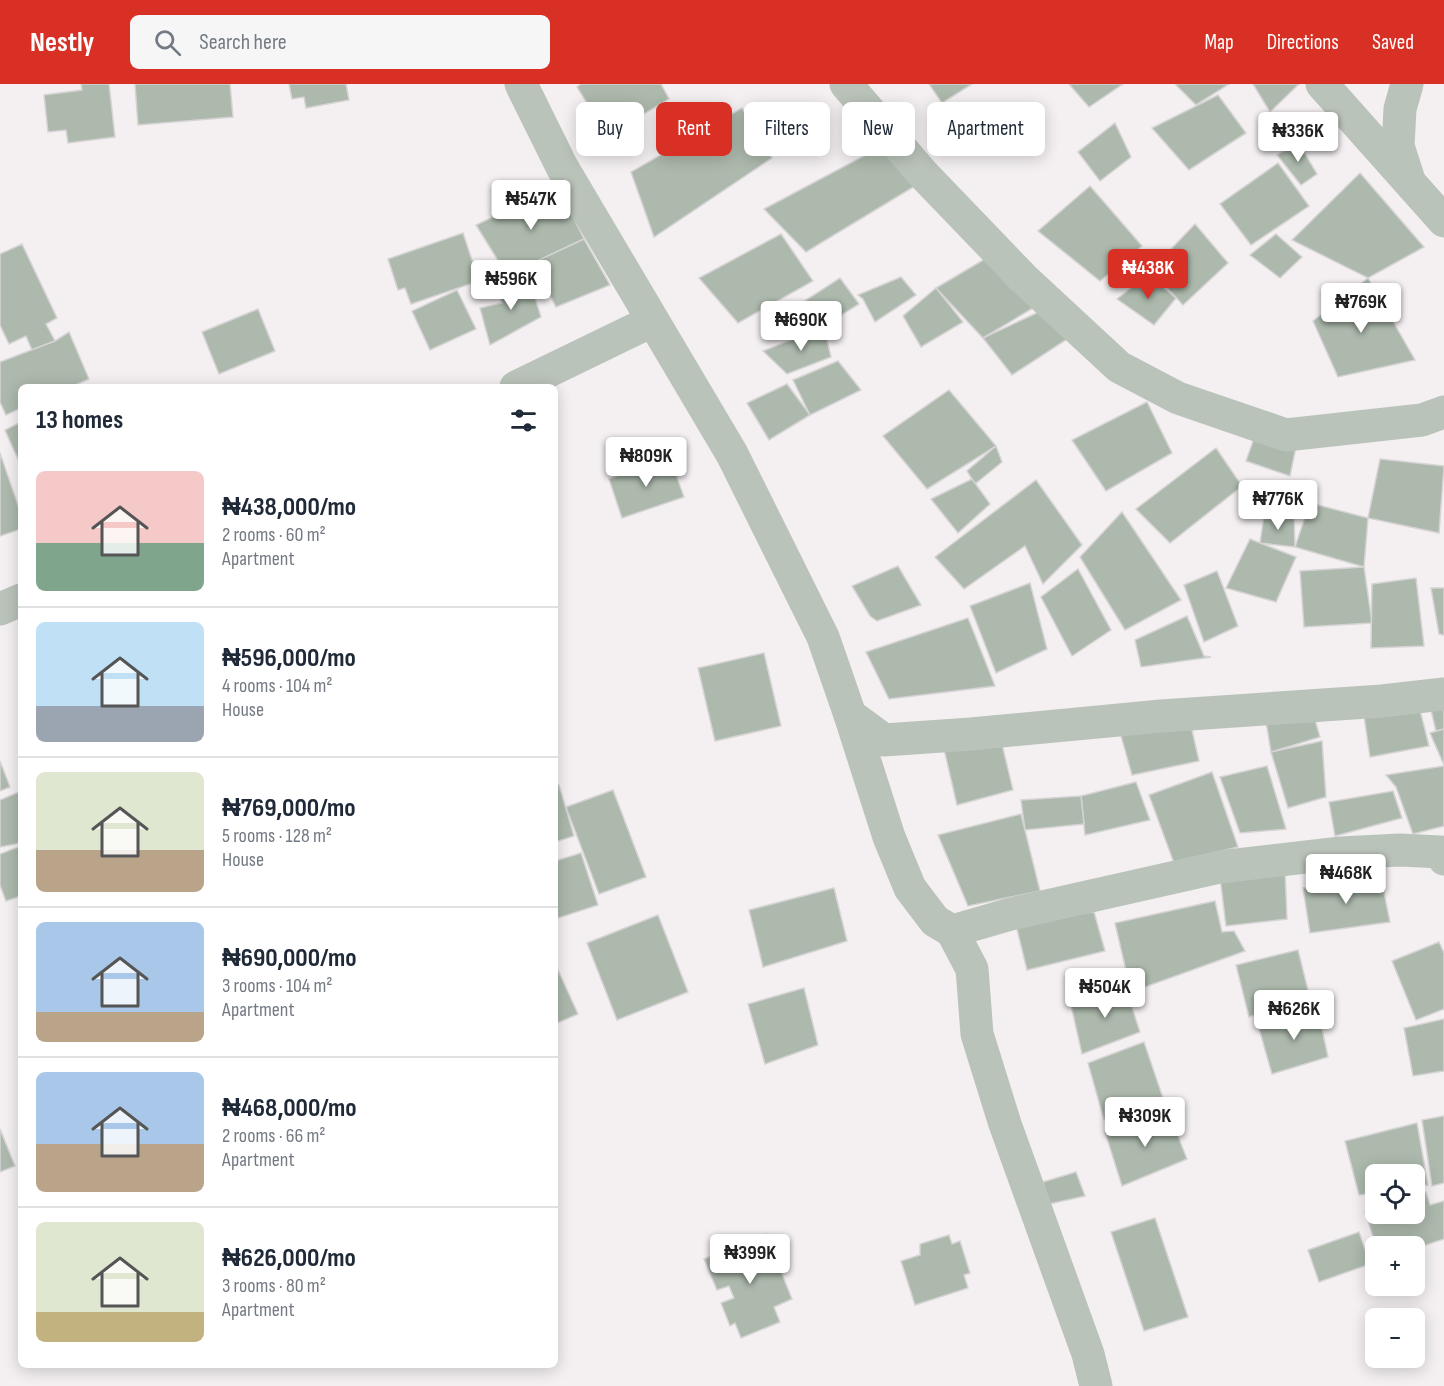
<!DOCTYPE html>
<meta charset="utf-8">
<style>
body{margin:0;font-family:"Sofia Sans Condensed",sans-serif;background:#f6f6f7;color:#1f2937;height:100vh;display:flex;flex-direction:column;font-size:22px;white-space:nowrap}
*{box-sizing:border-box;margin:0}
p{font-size:20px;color:#747a83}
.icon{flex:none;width:33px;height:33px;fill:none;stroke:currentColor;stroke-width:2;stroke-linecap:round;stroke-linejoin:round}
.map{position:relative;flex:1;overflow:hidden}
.drawer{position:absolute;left:18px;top:300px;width:540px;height:984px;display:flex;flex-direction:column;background:#fff;border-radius:9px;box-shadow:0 3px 15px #0003}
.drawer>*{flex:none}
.guide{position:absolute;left:576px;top:18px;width:570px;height:54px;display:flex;gap:12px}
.tools{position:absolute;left:1365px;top:1080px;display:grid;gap:12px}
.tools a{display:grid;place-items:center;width:60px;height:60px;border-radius:9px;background:#fff;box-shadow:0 3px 15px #0003;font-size:30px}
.price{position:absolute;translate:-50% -51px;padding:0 14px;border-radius:6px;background:#fff;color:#222;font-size:20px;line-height:39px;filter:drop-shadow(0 2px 3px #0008)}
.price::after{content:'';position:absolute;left:50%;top:36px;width:18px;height:14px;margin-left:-9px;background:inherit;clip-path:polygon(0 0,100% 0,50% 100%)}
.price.on{background:#d93025;color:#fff}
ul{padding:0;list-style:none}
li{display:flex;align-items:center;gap:18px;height:150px;padding:0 18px}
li+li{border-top:2px solid #e0e1e3}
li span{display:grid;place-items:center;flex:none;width:168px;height:120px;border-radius:9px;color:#555}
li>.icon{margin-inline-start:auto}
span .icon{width:72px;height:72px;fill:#fffc;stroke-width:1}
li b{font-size:26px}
h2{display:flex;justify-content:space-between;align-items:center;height:72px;padding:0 18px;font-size:26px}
.tag{padding:0 21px;border-radius:9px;background:#fff;box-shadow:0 3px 15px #0003;font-size:21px;line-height:54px}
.tag.on{background:#d93025;color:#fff}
header{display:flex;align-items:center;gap:36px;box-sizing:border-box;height:84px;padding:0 30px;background:#d93025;color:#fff}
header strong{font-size:28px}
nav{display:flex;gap:33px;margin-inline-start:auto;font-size:21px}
.search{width:420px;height:54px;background:#f6f6f7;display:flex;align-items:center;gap:15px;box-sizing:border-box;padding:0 21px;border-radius:9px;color:#747a83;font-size:22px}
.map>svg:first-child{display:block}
.building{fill:#acb9ac;stroke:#d5d3d4;stroke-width:1.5}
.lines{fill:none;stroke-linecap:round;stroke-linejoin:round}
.minor{stroke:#bac3ba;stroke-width:33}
</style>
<header>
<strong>Nestly</strong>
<div class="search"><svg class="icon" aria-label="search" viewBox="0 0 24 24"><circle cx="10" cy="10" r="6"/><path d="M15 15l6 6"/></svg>Search here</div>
<nav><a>Map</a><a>Directions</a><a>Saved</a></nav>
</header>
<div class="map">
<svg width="1444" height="1302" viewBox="0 0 1444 1302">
<rect width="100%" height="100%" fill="#f4f0f2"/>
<g class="building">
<path d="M81,0H109L115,53L68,59L66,46L48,48L44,11L82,6Z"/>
<path d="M135,0H230L233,33L138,41Z"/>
<path d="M289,0H346L349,16L306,24L304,13L292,15Z"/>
<path d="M581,0H661L669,15L642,31L636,21L606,39L601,31L596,34L577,3Z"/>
<path d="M929,0H972L942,19Z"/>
<path d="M1069,0H1123L1089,23Z"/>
<path d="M1177,0H1229L1196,21L1176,1Z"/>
<path d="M1253,0H1299L1270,28Z"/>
<path d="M1218,11L1246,49L1189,86L1152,44Z"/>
<path d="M742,24L772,74L654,153L631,88Z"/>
<path d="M1115,39L1131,73L1100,97L1078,68Z"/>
<path d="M890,58L915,102L806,168L764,125Z"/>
<path d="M1298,58L1317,90L1301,101L1277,71Z"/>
<path d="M1278,79L1309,122L1251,161L1220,120Z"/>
<path d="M1360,89L1424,163L1368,194L1292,156Z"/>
<path d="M558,102L584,155L507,191L476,141Z"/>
<path d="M1090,102L1142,162L1100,197L1038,147Z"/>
<path d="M1195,140L1228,179L1183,221L1151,186Z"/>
<path d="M463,149L479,197L411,220L405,204L398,206L388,175Z"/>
<path d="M781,150L813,197L738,239L699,194Z"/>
<path d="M1276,150L1302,173L1280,194L1250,171Z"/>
<path d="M584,155L610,201L556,223L533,179Z"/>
<path d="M22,160L57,234L46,240L55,257L32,266L26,252L9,260L0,241V170Z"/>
<path d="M990,172L1038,221L983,254L936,204Z"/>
<path d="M1148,191L1176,214L1154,241L1117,215Z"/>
<path d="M901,193L916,211L875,238L863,215L858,211Z"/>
<path d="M840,194L859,220L817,246L800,220Z"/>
<path d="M1368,194L1415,276L1338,293L1313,237Z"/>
<path d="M529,195L541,233L490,261L480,224L502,219L496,204Z"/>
<path d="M936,204L963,238L921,263L903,232Z"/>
<path d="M457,206L476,245L430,266L412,227Z"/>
<path d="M258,225L275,267L219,290L202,248Z"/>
<path d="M1041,227L1072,252L1012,291L983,254Z"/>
<path d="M824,243L831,273L787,290L763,267Z"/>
<path d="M69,248L89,295L71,303H21V324L6,331L0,318V278L55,257Z"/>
<path d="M838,277L861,306L810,331L793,296Z"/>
<path d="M787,300L810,331L769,356L747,319Z"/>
<path d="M949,306L996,362L927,405L883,352Z"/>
<path d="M1147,318L1172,369L1106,407L1072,356Z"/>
<path d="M21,338V382L5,346Z"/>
<path d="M1257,346L1297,358L1290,392L1246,377Z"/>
<path d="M996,362L1002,378L975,400L967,387Z"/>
<path d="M1216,364L1242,402L1170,459L1136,425Z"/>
<path d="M0,369L21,430V445L0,452Z"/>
<path d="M670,374L684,413L622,434L609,395Z"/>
<path d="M1380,375L1444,382L1439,449L1368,434Z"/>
<path d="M972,395L990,420L958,449L931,415Z"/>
<path d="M1036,396L1082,461L1043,500L1025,462L964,505L935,473Z"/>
<path d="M1310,419L1368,434L1364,483L1295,463Z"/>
<path d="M1122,428L1181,516L1125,546L1080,473Z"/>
<path d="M1264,432L1294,433L1295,463L1260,459Z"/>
<path d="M1250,455L1296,473L1276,518L1226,504Z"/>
<path d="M898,482L921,521L877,537L870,532L852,502Z"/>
<path d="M1364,483L1372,539L1304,543L1300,487Z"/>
<path d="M1078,485L1111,546L1072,572L1041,513Z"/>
<path d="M1217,487L1238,542L1204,558L1184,501Z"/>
<path d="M1416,494L1424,562L1371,564L1372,500Z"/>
<path d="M1030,499L1047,565L996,589L970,522Z"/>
<path d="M1431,504H1444V551L1439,550Z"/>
<path d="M1187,532L1204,572L1211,573L1141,583L1135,556Z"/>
<path d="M968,534L995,602L889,615L866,568Z"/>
<path d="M764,569L781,642L715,657L698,584Z"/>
<path d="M1444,596V645L1436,647L1424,597Z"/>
<path d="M1308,612L1320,653L1271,668L1264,625Z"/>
<path d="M1419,622L1429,662L1370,673L1363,625Z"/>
<path d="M1190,637L1199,677L1132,691L1118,641Z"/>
<path d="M1444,645V681L1430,649Z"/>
<path d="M999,648L1013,706L957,721L941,652Z"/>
<path d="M1322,657L1326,713L1288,724L1271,668Z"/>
<path d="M0,677L10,703L0,707Z"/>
<path d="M1267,682L1286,745L1240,749L1220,693Z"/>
<path d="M1444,682V742L1413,750L1396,703L1386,691Z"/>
<path d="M1212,688L1238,763L1174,779L1149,711Z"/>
<path d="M1136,698L1150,736L1085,751L1081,712Z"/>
<path d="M559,701L574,752L555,758V702Z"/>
<path d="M613,706L646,793L599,810L566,723Z"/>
<path d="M1393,707L1402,734L1335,752L1329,718Z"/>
<path d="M19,708L21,712V759L0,763V716Z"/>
<path d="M1081,712L1084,740L1025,746L1021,716Z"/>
<path d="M1021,730L1040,807L968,822L938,751Z"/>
<path d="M21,762V812L6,817L0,801V770Z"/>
<path d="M581,769L598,821L555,835V777Z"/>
<path d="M1285,786L1287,835L1226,842L1220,793Z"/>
<path d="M1381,794L1390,838L1310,849L1303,804Z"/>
<path d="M834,804L847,857L763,883L749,826Z"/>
<path d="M1215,817L1222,848L1234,847L1245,867L1131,908L1115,839Z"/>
<path d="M1094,828L1105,867L1027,886L1015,837Z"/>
<path d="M658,831L688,908L617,936L587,859Z"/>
<path d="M1439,858L1444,869V925L1416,936L1392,877Z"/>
<path d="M1298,866L1309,910L1249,933L1236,881Z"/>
<path d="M558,886L578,930L555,940V887Z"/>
<path d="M1124,899L1140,948L1082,970L1071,921Z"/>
<path d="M804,904L818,961L765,980L748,920Z"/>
<path d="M1318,926L1328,973L1272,990L1258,941Z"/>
<path d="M1444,935V987L1413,992L1404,944Z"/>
<path d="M1144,958L1165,1020L1104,1036L1088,979Z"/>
<path d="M1169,1029L1187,1075L1122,1102L1105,1048Z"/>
<path d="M1444,1032V1099L1432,1102L1422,1036Z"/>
<path d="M1417,1039L1428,1101L1414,1103V1090H1376V1109L1359,1111L1345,1057Z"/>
<path d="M0,1045L15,1082L0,1088Z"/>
<path d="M1076,1088L1085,1112L1049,1120L1043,1098Z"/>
<path d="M1426,1108L1430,1121L1444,1117V1155L1414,1165V1162H1376L1365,1128L1376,1125V1130H1414V1112Z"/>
<path d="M1155,1134L1188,1233L1144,1247L1111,1148Z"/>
<path d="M1359,1148L1370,1180L1319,1198L1308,1166Z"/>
<path d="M766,1150L792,1215L774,1223L780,1238L741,1254L735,1239L730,1242L721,1219L734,1214L729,1202L717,1206L704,1175Z"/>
<path d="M949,1151L952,1160L960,1157L970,1189L964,1191L968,1204L915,1221L901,1177L920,1171V1160Z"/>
</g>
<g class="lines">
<g class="minor">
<path d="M521,0L562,83L732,370L823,553L850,631L884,656L971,650L1161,632L1382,617L1444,610"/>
<path d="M846,0L923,90L1023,194L1119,283L1178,314L1286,351L1422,336L1444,328"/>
<path d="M1322,0L1444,137"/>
<path d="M1407,0L1400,25L1398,62L1408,93"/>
<path d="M516,303L652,237"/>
<path d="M0,525L21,516"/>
<path d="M850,631L889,753L910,804L935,837L952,847L1011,830L1220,783L1341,769L1400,766L1441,768L1444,775"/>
<path d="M952,847L972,885L977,950L1005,1040L1088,1270L1096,1302"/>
</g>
</g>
</svg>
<div class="tools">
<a><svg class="icon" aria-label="locate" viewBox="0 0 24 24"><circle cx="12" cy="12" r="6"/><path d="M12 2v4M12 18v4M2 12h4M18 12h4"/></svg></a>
<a>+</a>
<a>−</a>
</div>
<b class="price" style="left:1298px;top:79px">₦336K</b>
<b class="price" style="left:531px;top:147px">₦547K</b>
<b class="price on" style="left:1148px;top:216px">₦438K</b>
<b class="price" style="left:511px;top:227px">₦596K</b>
<b class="price" style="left:1361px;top:250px">₦769K</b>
<b class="price" style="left:801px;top:268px">₦690K</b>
<b class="price" style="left:646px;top:404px">₦809K</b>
<b class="price" style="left:1278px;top:447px">₦776K</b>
<b class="price" style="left:1346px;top:821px">₦468K</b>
<b class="price" style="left:1105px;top:935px">₦504K</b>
<b class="price" style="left:1294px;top:957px">₦626K</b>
<b class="price" style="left:1145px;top:1064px">₦309K</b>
<b class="price" style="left:750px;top:1201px">₦399K</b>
<div class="guide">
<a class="tag">Buy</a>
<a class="tag on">Rent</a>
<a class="tag">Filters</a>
<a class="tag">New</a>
<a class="tag">Apartment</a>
</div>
<section class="drawer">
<h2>13 homes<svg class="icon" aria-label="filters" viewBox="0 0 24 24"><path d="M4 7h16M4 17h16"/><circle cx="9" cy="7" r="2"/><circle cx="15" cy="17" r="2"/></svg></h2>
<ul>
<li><span style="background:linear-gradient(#f6c9c9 60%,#7fa58c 0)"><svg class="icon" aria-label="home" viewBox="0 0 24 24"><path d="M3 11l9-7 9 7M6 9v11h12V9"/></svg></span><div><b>₦438,000/mo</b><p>2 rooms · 60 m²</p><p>Apartment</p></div></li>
<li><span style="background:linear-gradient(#bfe0f5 70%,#9aa5b1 0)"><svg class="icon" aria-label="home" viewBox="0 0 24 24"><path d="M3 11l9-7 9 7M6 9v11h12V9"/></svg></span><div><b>₦596,000/mo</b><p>4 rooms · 104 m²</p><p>House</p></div></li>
<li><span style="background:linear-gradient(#dfe7d0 65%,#b9a48a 0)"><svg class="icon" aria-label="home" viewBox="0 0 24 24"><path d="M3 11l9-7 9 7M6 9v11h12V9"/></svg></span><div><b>₦769,000/mo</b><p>5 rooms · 128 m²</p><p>House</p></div></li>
<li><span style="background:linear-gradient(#a9c7e8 75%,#b9a48a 0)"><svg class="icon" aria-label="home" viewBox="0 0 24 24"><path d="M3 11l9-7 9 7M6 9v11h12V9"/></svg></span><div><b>₦690,000/mo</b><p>3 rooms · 104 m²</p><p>Apartment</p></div></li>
<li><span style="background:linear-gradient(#a9c7e8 60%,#b9a48a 0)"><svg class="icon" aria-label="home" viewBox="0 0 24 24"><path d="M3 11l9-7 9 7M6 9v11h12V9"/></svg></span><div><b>₦468,000/mo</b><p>2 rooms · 66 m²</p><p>Apartment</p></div></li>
<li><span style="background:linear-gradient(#dfe7d0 75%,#c2b280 0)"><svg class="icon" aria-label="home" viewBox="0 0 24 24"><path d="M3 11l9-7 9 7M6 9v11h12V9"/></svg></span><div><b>₦626,000/mo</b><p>3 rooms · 80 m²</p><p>Apartment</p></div></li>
</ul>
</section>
</div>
